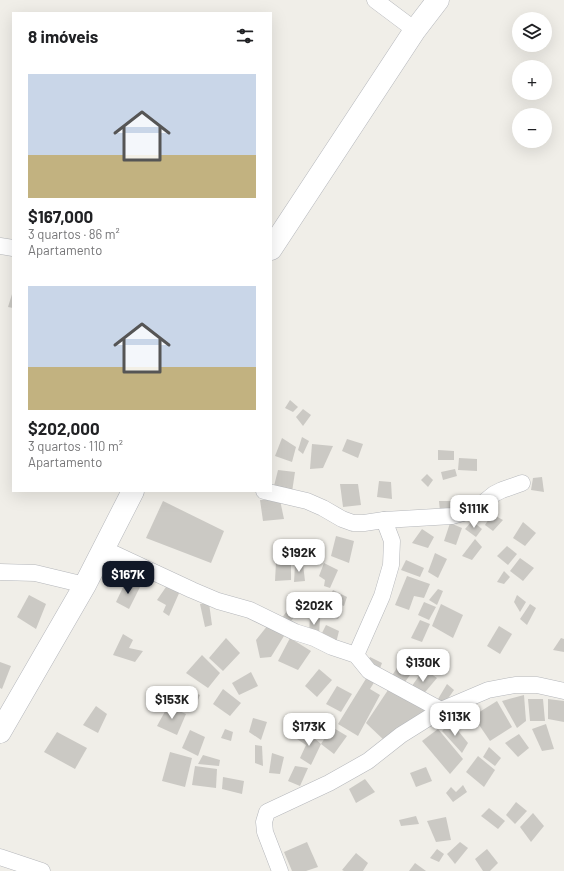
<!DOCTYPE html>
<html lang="pt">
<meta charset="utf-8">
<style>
body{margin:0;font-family:Barlow,sans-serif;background:#f2f2f2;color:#202124;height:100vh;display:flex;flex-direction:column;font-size:15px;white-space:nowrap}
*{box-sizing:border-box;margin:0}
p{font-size:13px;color:#757577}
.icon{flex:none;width:22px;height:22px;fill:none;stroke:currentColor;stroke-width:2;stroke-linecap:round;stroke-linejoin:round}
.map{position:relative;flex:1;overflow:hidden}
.drawer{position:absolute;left:12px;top:12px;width:260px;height:480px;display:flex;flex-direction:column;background:#fff;border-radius:0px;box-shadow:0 4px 16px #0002}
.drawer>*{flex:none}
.buttons{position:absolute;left:512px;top:12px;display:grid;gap:8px}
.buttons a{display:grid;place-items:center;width:40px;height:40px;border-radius:50%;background:#fff;box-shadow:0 4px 16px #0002;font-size:20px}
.price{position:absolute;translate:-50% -34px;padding:0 9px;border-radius:8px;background:#fff;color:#222;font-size:13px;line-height:26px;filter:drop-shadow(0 1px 2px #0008)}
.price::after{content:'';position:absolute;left:50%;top:24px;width:12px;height:9px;margin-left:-6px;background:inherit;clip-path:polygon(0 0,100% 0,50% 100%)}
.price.active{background:#111827;color:#fff}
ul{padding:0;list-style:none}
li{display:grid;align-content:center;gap:8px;height:212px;padding:0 16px}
li span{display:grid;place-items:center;height:124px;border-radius:0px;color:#555}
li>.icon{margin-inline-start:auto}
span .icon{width:72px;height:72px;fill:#fffc;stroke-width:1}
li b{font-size:17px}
h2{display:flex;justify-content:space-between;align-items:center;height:48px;padding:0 16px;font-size:17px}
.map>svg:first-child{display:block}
.building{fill:#cbc9c4}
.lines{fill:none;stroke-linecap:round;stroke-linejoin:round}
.street-casing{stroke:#b5b7bb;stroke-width:17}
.secondary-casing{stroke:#b4b6bb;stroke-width:23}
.street{stroke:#fff;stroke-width:16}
.secondary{stroke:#fff;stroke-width:22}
</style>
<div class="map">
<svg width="564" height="871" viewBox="0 0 564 871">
<rect width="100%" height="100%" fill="#f0eee8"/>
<g class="building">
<path d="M13,291V308L8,307Z"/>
<path d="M290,400L298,407L293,412L285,408Z"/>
<path d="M303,409L311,415L303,426L296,417Z"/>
<path d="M302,437L309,441L303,454L298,450Z"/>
<path d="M282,438L296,447L292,462L275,456Z"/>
<path d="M347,439L363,444L358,458L342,451Z"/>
<path d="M312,444L333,446L323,468L310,469Z"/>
<path d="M438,450L454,451V460H438Z"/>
<path d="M459,458L477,459V471L458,470Z"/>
<path d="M455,469L457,476L443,480L441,472Z"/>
<path d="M278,470L295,472L292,492L273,490Z"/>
<path d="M427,474L433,480L428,487L421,480Z"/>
<path d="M542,477L544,492L531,490L533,478Z"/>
<path d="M379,481L391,482L392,499L377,497Z"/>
<path d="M340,484H358L361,505L343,507Z"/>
<path d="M480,498L455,513L453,499Z"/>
<path d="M260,500H280L284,519L263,521Z"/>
<path d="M163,501L224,531L211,563L146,538Z"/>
<path d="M439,501H451L452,512H440Z"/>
<path d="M492,514L503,520L493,531L485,525Z"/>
<path d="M472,521L482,529L476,537L465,529Z"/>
<path d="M523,522L536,533L525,546L513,538Z"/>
<path d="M450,523L462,528L456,545L444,541Z"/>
<path d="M422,529L434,537L428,548L412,543Z"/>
<path d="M336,536L354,541L349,563L331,556Z"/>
<path d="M475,539L482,547L472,560L462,556Z"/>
<path d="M507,546L517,554L508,565L497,556Z"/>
<path d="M309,550L323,558L318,565L304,561Z"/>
<path d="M435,553L447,559L438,578L428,572Z"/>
<path d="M520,558L534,568L523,581L510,571Z"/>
<path d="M406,560L424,568L420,577L401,570Z"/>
<path d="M276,562L291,564V580L275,581Z"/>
<path d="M324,563L338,570L330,588L324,586L325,580L319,576Z"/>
<path d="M303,564L305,581L294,582L295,565Z"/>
<path d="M504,571L510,577L504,584L497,582Z"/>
<path d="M407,576L430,584L424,598L414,596L409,610L395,605Z"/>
<path d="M126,581L140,587L129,609L116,602Z"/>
<path d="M166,587L180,591L169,616L163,612L166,605L157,600Z"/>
<path d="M438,589L443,591L437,605L429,600Z"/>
<path d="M333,590L347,597L344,606L328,600Z"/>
<path d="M29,595L46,604L36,629L17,617Z"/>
<path d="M517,595L526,602L520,612L514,602Z"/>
<path d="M424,602L436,607L429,620L418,615Z"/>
<path d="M209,603L212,625L205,627L200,604Z"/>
<path d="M325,603L341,611L338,619L322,613Z"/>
<path d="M441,604L463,615L453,638L432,626Z"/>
<path d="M530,604L536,608L527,625L520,619Z"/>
<path d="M290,607L297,613L289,624L281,619Z"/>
<path d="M310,617L320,618L319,635L309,634Z"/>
<path d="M420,620L430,624L422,642L411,638Z"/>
<path d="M268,625L284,636L271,657L260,658L256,640Z"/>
<path d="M326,625L339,631L336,643L320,637Z"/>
<path d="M499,626L512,634L500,654L487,646Z"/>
<path d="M123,634L133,640L129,648L143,651L135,662L113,655Z"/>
<path d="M226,638L240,653L223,671L209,658Z"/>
<path d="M290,638L311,651L298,670L278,661Z"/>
<path d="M561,638L564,639V652L553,650Z"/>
<path d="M202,655L220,673L208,688L186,673Z"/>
<path d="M370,657L382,663L377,676L366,666Z"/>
<path d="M0,662L11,666L2,689L0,688Z"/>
<path d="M399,665L412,672L403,685L391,677Z"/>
<path d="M319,669L332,680L317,697L305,686Z"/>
<path d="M424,669L437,678L421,697L409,690Z"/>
<path d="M251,672L258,686L239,695L232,683Z"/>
<path d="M367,677L375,681L370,689L380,695L358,736L338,724Z"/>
<path d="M447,684L454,690L442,707L435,704Z"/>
<path d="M337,686L352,694L341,712L326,704Z"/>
<path d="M390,687L431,709L386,742L366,723Z"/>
<path d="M223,689L241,703L230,716L213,704Z"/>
<path d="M188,690L200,695L193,712L179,707Z"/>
<path d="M524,695L526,721L517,728L502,701Z"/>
<path d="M528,699H543L545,721H530Z"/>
<path d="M548,699L564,701V722L548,719Z"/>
<path d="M497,701L512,727L490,741L473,716Z"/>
<path d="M96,706L107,714L98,733L83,725Z"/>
<path d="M168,706L186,714L177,735L157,726Z"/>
<path d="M253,718L267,722L261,740L249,732Z"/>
<path d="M451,722L468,743L462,753L442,731Z"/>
<path d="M546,724L554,749L542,751L532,729Z"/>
<path d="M332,727L347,736L334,754L321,744Z"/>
<path d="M225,729L233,732L231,741L221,738Z"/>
<path d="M304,729L321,744L311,765L300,758L306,745L297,739Z"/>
<path d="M438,729L463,759L450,774L422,741Z"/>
<path d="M190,730L205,737L198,756L182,748Z"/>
<path d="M57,732L87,748L75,769L44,752Z"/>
<path d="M519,734L529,748L518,757L505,743Z"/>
<path d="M255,745L262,746L263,766L255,763Z"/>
<path d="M489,747L501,758L495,766L483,757Z"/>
<path d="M170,752L192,758L185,787L162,781Z"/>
<path d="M272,753L284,757L280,774L269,773Z"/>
<path d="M203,755L220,760L219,766L198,764Z"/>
<path d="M478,756L495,770L484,787L466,772Z"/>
<path d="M195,766L217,769L216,788L192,785Z"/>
<path d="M295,766L308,768L300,786L288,781Z"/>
<path d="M426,767L432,781L416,787L410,773Z"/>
<path d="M223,777L244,781L242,794L222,789Z"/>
<path d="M365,779L375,792L356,803L349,789Z"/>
<path d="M463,785L467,792L453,802L446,793L451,787L456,792Z"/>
<path d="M516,802L527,811L515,824L506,815Z"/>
<path d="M489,808L505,821L498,829L481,816Z"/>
<path d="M533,813L544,826L531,842L520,827Z"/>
<path d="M416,816L419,824L401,826L399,820Z"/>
<path d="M446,817L451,840L436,842L427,821Z"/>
<path d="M307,842L318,867L306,871H292L284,852Z"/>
<path d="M460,842L468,848L455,864L447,854Z"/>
<path d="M437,849L444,854L439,862L430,858Z"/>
<path d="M487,849L498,863L490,871H483L475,859Z"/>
<path d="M356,853L368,863L363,871H344L342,870Z"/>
<path d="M415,863L426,871H409Z"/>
</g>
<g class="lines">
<g class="street-casing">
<g id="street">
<path d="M375,0L415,30"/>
<path d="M0,246L13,248"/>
<path d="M264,491L307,501L323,508L342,519L353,523H364L384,520L452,516L470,511L478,507L494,494L502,490L522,483"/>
<path d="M104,549L192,590L218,601L250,610L295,632L314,638L332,647L356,655L369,671L441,710"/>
<path d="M0,572L35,573L85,585"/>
<path d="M356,655L382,596L391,565L392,541L384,520"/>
<path d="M0,857L42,871"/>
<path d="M280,871L265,832L264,822L267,812L329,783L368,761L401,735L441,710L488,690L515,685H537L564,691"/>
</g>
</g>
<g class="secondary-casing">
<g id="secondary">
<path d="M271,249L415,30L438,0"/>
<path d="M0,732L85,585L133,491"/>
</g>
</g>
<use href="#street" class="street"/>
<use href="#secondary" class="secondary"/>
</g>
</svg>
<div class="buttons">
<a><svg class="icon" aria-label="layers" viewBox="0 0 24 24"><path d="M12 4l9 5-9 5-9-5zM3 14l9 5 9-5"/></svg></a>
<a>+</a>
<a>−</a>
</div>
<b class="price" style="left:474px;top:529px">$111K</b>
<b class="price" style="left:299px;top:573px">$192K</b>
<b class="price active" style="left:128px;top:595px">$167K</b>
<b class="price" style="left:314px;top:626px">$202K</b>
<b class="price" style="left:423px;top:683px">$130K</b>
<b class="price" style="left:172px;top:720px">$153K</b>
<b class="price" style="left:455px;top:737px">$113K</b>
<b class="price" style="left:309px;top:747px">$173K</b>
<section class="drawer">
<h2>8 imóveis<svg class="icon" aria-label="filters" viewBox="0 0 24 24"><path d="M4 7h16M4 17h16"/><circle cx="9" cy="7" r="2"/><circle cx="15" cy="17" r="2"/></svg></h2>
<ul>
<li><span style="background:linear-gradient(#c9d6e8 65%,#c2b280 0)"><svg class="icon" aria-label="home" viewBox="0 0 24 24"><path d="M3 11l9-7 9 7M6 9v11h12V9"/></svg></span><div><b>$167,000</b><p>3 quartos · 86 m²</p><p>Apartamento</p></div></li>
<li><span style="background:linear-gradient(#c9d6e8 65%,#c2b280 0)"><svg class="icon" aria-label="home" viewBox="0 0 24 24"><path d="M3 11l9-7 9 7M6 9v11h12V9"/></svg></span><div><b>$202,000</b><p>3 quartos · 110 m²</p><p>Apartamento</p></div></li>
</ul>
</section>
</div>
